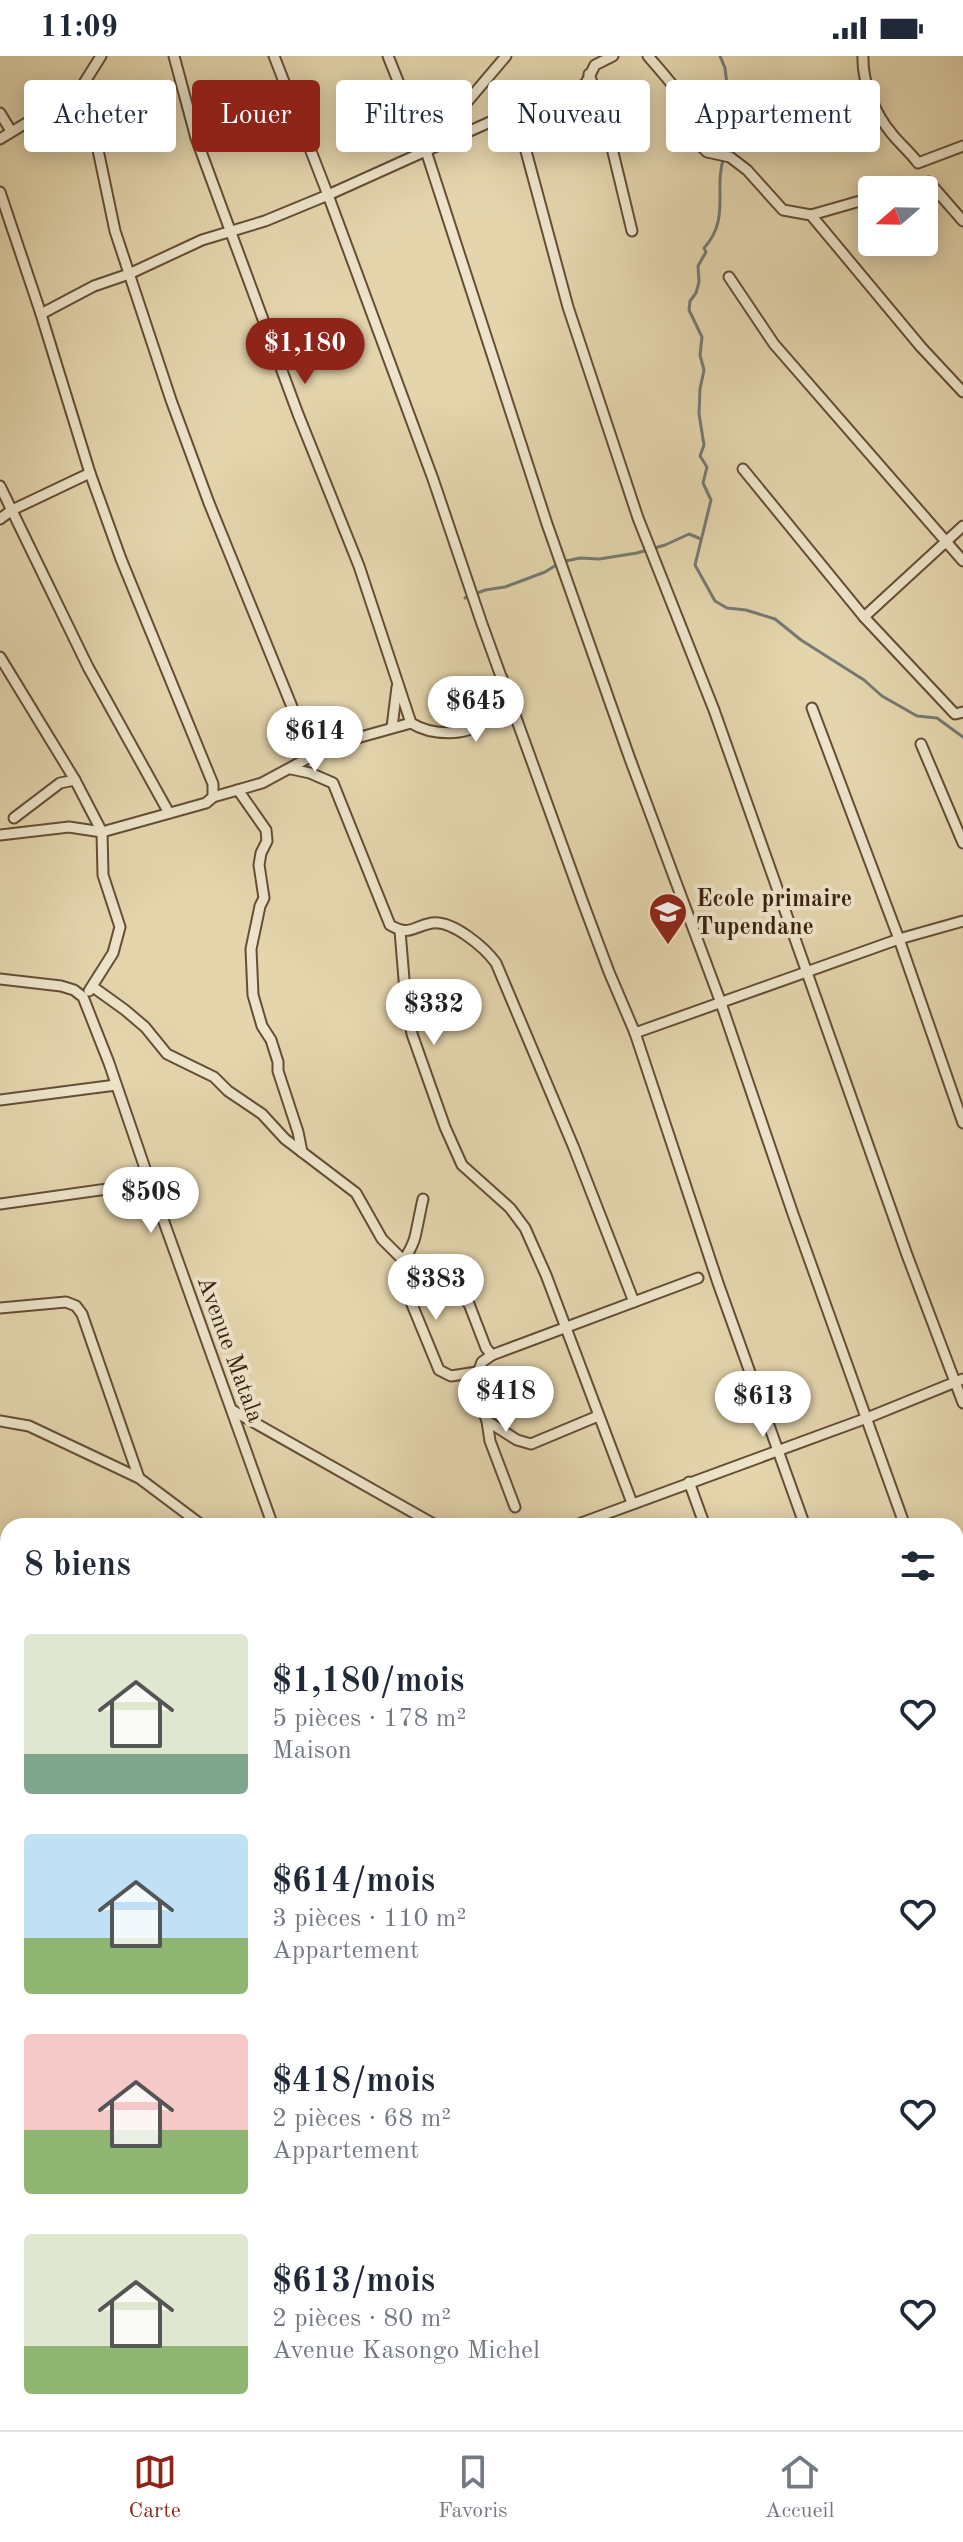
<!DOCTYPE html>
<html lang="fr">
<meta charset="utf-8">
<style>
body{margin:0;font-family:"Old Standard TT",serif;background:#f6f6f7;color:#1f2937;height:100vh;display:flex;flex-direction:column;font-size:30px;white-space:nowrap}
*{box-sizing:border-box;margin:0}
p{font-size:26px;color:#747a83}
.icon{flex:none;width:44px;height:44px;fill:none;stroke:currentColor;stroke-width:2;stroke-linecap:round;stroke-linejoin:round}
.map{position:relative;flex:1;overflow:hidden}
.panel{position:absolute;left:0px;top:1462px;width:964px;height:912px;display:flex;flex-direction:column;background:#fff;border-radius:24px 24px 0 0;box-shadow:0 4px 20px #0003}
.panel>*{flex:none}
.banner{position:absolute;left:24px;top:24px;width:916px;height:72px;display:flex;gap:16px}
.needle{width:52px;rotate:250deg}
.controls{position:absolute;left:858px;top:120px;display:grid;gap:16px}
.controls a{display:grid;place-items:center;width:80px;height:80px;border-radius:8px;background:#fff;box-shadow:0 4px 20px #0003;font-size:40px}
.price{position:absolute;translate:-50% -68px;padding:0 18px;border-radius:28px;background:#fff;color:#222;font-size:26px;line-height:52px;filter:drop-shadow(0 2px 4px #0008)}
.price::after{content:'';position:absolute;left:50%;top:48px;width:24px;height:18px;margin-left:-12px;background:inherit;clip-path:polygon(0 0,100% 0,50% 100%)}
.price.selected{background:#8f2418;color:#fff}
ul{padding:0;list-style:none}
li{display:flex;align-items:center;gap:24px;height:200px;padding:0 24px}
li span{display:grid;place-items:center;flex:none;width:224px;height:160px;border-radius:8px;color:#555}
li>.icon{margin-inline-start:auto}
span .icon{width:96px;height:96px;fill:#fffc;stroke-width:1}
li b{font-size:34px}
h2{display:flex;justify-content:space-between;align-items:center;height:96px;padding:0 24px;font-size:34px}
.pill{padding:0 28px;border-radius:8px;background:#fff;box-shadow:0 4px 20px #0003;font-size:28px;line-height:72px}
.pill.selected{background:#8f2418;color:#fff}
.status{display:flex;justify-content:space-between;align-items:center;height:56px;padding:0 40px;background:#fff;direction:ltr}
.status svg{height:22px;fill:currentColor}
.tab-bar{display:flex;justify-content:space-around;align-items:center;height:112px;border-top:2px solid #e0e1e3;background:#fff;font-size:22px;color:#747a83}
.tab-bar a{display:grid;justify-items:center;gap:4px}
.tab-bar .selected{color:#8f2418}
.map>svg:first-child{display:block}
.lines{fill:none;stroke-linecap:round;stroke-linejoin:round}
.stream{stroke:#757a74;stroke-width:3}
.minor-casing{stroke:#644e36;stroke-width:13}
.minor{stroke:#ede4ca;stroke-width:9}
.labels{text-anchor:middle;stroke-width:8;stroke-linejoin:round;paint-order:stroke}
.poi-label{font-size:24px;font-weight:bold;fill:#3a210f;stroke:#ede4ca;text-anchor:start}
.street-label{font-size:24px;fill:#3a210f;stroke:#ede4ca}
</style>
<div class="status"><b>11:09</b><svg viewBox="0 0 49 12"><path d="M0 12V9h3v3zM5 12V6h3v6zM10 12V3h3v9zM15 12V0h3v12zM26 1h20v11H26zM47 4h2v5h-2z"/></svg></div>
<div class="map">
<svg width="963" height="2374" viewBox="0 0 963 2374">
<rect width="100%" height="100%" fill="#e4d5ad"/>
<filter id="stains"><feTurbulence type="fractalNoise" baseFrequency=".0025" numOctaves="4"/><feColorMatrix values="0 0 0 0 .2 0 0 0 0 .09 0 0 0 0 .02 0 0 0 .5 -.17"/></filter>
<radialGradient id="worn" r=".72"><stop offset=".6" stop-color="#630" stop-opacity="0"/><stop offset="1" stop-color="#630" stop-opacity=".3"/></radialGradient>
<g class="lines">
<g class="stream">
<path d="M720,0L725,12L728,37L726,60L736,85"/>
<path d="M724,101C713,132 731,163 704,192L706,196L698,210L699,226L696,237L690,245L689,254L702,281L700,299L704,314L700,333L699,358L704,389L700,400L707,411L703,427L711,444L695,509L715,545L727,552L746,554L775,563L801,584L864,624L882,640L917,660L937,662L963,681"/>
<path d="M465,542L485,534L505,531L545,516L561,506L580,502L599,503L637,497L665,489L689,478L701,483"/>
<path d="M0,1491L8,1496"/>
<path d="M561,2366L614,2374"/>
</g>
<g class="minor-casing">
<g id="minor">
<path d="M174,0L196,82L298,358L359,510L411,667C430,679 468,682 484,664C494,653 498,634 502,622"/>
<path d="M274,0L328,139L501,61L516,58L575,35L586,27L595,9L613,0"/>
<path d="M388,0L426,95L547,468L630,703L721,947L793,1158L905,1470"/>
<path d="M648,0C670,26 699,55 701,90L707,96L730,101L747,114L783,154L811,159L921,291L963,336"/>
<path d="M863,0C862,26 875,58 892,78C900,88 910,96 918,107L963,90"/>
<path d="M589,18L605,63L632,175"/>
<path d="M79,35L98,94L115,175L171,344L209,447L312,700"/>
<path d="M0,57L11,75"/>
<path d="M516,58L568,251L638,462L714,654L907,1199L963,1347"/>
<path d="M0,83L79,35L101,0"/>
<path d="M428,92L506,0"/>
<path d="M929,126L963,165"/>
<path d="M0,136L41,258L90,417L121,503L213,728V741L206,747L102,776L69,771L0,779"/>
<path d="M811,159L867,143"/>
<path d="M729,221L774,288L963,505"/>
<path d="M41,258L94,230L129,218L202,184L265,165L328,139L433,423L482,568L582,844L609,916L635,977L899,883L963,865"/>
<path d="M743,413L864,561L955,658L963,656"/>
<path d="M0,430L88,611L169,757"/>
<path d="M0,463L12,454L90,417"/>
<path d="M864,561L963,470"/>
<path d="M0,601L75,724L102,776L103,819L120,871L113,897L89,935"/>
<path d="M812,652L899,883L963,1067"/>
<path d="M392,671L397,631"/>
<path d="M921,688L963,787"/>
<path d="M291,713L310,717L333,727L390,869C410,881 413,870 432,867C453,864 485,892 496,907L574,1092L634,1246"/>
<path d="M238,734L266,774L267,785L261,797L259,809L264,842L260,850L251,893L253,939L262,970L271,984L278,1006V1015L298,1076L302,1096"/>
<path d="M213,741L262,727L312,700L357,682L411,667"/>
<path d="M14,762L60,727L75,724"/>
<path d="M400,875L405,935L412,978L445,1071L462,1109L510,1152L525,1172L546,1219L632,1447"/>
<path d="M0,923L61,930L74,934L83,941L109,1007L150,1127L273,1470"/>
<path d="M93,931L125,954L145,971L167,998L214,1021L228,1035L262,1058L285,1083L356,1137L382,1183L403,1204L414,1213L459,1238L469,1248L486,1292L492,1299L698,1222"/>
<path d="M635,977L718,1227L805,1470"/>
<path d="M0,1044L116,1029"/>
<path d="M423,1143C420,1156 418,1168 415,1181C409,1203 397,1202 404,1229L439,1314L451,1320L477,1316"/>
<path d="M0,1148L150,1127"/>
<path d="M0,1252L66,1246L76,1250L82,1258L139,1422"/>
<path d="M492,1299L482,1306L475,1324V1335L487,1365L490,1385L515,1451"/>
<path d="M232,1354L437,1470"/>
<path d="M0,1365L29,1370L139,1422L203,1470"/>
<path d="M487,1365L517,1384L531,1388L598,1360"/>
<path d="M689,1426L705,1470"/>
<path d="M573,1470L867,1362L963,1323"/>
<path d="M0,1526L8,1530"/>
<path d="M956,1615L963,1635"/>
<path d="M0,1670L8,1667"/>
<path d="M956,1898L963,1917"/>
<path d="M956,1945L963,1942"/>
<path d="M0,2061L8,2102"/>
<path d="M956,2173L963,2194"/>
<path d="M0,2175L8,2134"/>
<path d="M0,2204L8,2205"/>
<path d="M956,2212L963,2210"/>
<path d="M180,2366L181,2374"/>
<path d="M407,2366L414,2374"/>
<path d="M633,2366L637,2374"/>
<path d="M724,2366L727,2374"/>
<path d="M827,2366L829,2374"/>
<path d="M925,2366L928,2374"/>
<path d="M47,2374L49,2366"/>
<path d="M365,2374L398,2366"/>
</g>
</g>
<use href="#minor" class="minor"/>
</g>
<defs>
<g id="school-pin" transform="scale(2)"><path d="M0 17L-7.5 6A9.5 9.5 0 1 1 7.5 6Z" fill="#8f2418" stroke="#ede4ca"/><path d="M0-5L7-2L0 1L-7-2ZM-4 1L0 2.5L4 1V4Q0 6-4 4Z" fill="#fff"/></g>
</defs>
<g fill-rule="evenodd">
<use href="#school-pin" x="668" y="856"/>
</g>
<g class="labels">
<g class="poi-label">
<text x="696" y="850">Ecole primaire<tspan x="696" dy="28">Tupendane</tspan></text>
</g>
<g class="street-label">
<text transform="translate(231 1293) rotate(70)" y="8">Avenue Matala</text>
</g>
</g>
<rect width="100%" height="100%" filter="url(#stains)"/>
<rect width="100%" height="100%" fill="url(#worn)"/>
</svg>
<div class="controls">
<a><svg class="needle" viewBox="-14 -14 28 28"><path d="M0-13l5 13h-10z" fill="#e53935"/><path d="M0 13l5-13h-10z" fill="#747a83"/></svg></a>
</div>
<b class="price selected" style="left:305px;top:330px">$1,180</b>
<b class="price" style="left:476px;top:688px">$645</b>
<b class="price" style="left:315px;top:718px">$614</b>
<b class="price" style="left:434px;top:991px">$332</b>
<b class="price" style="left:151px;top:1179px">$508</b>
<b class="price" style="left:436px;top:1266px">$383</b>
<b class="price" style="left:506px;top:1378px">$418</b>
<b class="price" style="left:763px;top:1383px">$613</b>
<div class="banner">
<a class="pill">Acheter</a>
<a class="pill selected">Louer</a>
<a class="pill">Filtres</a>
<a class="pill">Nouveau</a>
<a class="pill">Appartement</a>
</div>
<section class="panel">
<h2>8 biens<svg class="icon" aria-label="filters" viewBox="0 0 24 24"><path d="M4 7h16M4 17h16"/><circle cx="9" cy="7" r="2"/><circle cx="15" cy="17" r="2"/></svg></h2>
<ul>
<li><span style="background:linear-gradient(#dfe7d0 75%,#7fa58c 0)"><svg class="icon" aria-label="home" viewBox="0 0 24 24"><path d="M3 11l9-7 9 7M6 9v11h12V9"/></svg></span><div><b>$1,180/mois</b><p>5 pièces · 178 m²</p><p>Maison</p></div><svg class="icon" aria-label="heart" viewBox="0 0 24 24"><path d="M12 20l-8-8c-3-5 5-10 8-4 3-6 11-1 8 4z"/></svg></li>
<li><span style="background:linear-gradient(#bfe0f5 65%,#8fb573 0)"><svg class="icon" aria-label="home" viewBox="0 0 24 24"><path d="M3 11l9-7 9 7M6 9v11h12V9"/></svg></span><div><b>$614/mois</b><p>3 pièces · 110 m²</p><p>Appartement</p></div><svg class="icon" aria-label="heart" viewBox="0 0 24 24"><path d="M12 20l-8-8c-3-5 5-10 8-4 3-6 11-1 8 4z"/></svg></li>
<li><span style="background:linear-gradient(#f6c9c9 60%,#8fb573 0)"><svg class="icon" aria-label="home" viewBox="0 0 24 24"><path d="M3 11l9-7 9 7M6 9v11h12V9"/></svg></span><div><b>$418/mois</b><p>2 pièces · 68 m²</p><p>Appartement</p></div><svg class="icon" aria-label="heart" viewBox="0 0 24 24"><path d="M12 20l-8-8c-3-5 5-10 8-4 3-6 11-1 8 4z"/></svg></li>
<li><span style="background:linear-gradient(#dfe7d0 70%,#8fb573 0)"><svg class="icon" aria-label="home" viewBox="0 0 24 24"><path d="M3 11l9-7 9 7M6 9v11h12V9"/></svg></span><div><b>$613/mois</b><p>2 pièces · 80 m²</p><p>Avenue Kasongo Michel</p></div><svg class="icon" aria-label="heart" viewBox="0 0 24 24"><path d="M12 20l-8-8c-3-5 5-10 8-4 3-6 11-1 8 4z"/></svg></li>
</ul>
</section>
</div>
<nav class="tab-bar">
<a class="selected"><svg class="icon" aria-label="map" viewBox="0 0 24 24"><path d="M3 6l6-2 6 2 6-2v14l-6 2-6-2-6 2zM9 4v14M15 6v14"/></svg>Carte</a>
<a><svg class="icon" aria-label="saved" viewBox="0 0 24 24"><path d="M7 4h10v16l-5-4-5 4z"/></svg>Favoris</a>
<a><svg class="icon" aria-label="home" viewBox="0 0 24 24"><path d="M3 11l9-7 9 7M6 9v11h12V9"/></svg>Accueil</a>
</nav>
